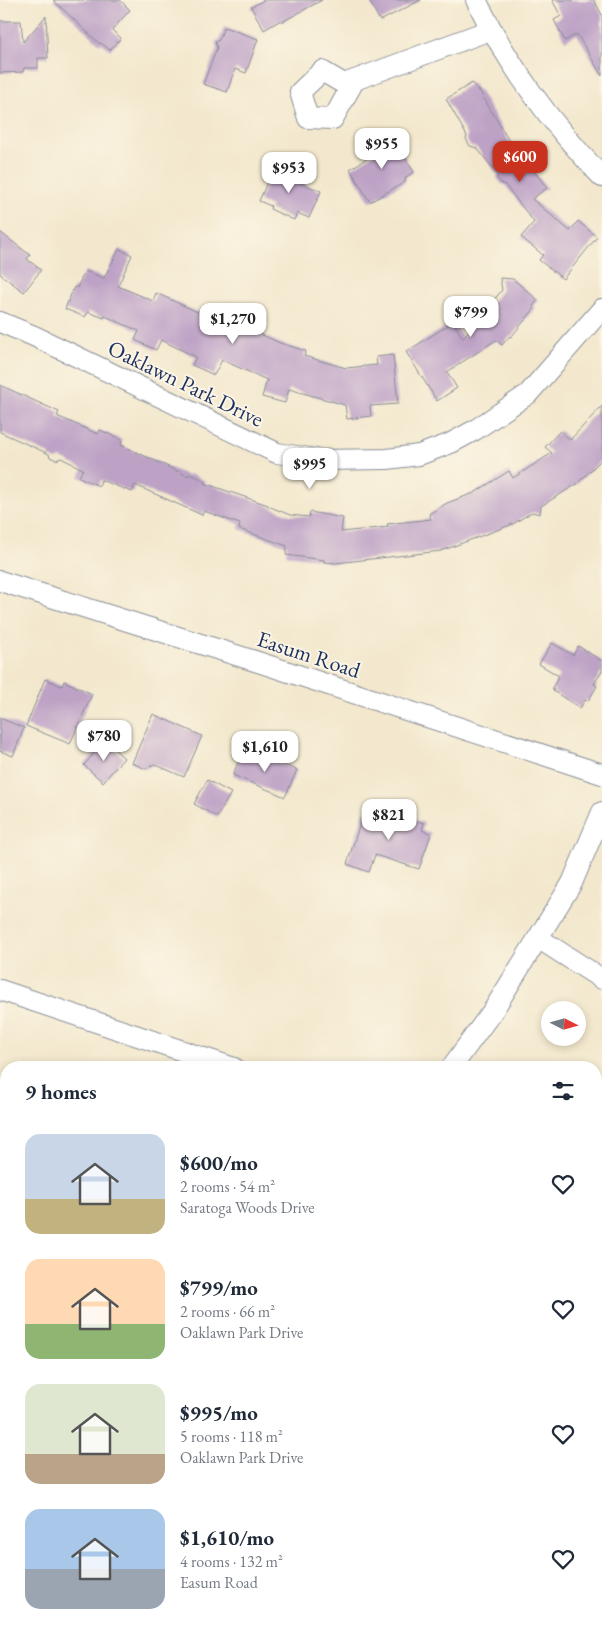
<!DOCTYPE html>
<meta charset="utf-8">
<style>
body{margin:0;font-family:"EB Garamond",serif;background:#f2f2f3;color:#1f2937;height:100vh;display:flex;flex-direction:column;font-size:19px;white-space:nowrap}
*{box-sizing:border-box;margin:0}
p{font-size:16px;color:#747a83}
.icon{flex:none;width:28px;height:28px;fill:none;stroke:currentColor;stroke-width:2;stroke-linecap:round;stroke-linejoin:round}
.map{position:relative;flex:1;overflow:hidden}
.drawer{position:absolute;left:0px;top:1061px;width:602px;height:571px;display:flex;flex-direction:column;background:#fff;border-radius:20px 20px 0 0;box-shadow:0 2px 8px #0003}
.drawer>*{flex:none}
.needle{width:32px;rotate:96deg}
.controls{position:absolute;left:541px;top:1001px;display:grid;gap:10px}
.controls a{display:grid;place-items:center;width:45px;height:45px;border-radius:50%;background:#fff;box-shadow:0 2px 8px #0003;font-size:25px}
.price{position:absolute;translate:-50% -42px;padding:0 11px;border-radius:10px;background:#fff;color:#222;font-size:16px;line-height:32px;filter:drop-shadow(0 1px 2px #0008)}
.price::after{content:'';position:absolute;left:50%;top:30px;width:15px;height:11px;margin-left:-8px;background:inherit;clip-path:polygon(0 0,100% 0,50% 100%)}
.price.on{background:#c8321e;color:#fff}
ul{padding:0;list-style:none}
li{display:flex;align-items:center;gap:15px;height:125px;padding:0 25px}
li span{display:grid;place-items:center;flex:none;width:140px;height:100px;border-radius:15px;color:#555}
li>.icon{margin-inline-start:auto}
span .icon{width:60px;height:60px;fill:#fffc;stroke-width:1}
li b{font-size:21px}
h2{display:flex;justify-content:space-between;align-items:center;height:60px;padding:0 25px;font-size:21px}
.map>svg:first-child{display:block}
.building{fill:#bda2c6}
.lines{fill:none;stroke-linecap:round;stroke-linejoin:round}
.street-casing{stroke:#878c96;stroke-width:22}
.street{stroke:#fff;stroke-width:20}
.labels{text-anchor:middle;stroke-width:4;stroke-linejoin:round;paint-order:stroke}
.street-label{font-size:22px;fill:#1b2f5e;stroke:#fcf5e5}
</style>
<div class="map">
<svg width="602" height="1632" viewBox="0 0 602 1632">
<rect width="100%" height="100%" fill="#fcf5e5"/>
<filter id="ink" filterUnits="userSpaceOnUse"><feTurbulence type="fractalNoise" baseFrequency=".02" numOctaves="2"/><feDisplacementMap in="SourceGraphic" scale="10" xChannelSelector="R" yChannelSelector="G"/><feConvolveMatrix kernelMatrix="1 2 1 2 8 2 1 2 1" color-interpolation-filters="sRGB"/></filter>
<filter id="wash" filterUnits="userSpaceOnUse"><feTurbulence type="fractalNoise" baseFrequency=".0096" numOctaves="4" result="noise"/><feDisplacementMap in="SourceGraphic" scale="20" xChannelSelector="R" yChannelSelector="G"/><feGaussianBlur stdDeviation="1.12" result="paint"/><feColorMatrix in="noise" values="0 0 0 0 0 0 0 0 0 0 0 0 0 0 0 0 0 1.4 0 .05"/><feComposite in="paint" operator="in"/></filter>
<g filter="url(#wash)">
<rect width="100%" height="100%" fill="#f3e8cd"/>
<g id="blocks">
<g class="building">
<path d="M53,0H120L130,10L112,30L121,38L110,50L101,43L100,44Z"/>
<path d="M264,0H322L282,22L281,20L264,30L251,7Z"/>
<path d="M369,0H421L380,21Z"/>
<path d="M552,0H594L602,15V76L577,34L565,41L554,20L561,16Z"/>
<path d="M46,16L48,58H38V68H24L23,72L0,73V21H21L23,42Z"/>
<path d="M224,27L258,39L246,73L235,69L227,92L203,84L217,48L215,42L219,40Z"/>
<path d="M472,83L478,91L479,90L512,146L516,144L526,157L524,158L547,188L532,199L570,231L578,221L597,237L563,279L539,260L543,255L521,237L534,222L505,185L502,184L497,178L498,175L477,148L470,146L466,139L467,136L446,99Z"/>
<path d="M392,137L414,172L406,177L405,182L370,202L350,169L374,154L372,149Z"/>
<path d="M276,162L296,172L293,180L321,191L309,218L297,213L294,220L270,209L271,206L259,201Z"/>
<path d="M0,232L30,255L27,259L41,270L24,292L0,274Z"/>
<path d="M119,249L132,255L118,286L153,301L156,293L213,319L214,317L225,313L227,319L280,343L306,351L304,356L346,368L377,365L376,357L393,355L398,404L370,406L371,416L347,419L345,405L289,389L285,403L262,397L267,380L222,360L214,375L192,365L196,357L161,340L156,350L135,340L139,331L105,316L104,318L88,312L85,317L65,309L74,287L77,288L85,271L104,278Z"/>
<path d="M500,278L513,279L538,300L533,306L535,308L511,337L510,336L502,345L496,340L447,372L457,388L437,401L406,352L453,322L463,338L502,290Z"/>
<path d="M0,385L59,412L57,416L98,434L100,430L122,440L121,445L188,476L189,474L197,477L205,481L204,483L268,505V506L290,515L309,517L310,512L343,518L341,532L388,527L387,524L431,519L429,514L447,503L474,493L509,471L513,478L552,453L545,447L560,431L570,440L602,406V459L577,484L541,506L540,514L532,512L513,524L441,551L336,563L324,562V560L286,555L287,546L239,529L240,524L204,511L202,515L135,485L132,492L101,480L99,486L79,477L83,469L61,458L56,460L50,457L49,454L0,432Z"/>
<path d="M552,643L573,655L578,646L602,661V671L594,684L597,686L588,701L585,700L580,708L553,691L554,689L552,688L559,676L539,664Z"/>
<path d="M45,679L62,686L64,681L92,694L70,744L26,726Z"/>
<path d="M153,714L202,736L184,777L154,764L146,769L132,763Z"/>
<path d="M0,718L24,728L13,756L0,751Z"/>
<path d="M105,741L124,758L103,782L84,765Z"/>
<path d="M243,749L255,754V753L297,770L285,797L233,775Z"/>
<path d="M207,780L231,793L217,817L194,804Z"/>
<path d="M379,809L424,823L422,830L431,834L419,869L375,855L369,872L347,864L364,811L377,816Z"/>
</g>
</g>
</g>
<g filter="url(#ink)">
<use href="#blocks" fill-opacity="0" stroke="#878c96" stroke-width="1"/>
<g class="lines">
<g class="street-casing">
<g id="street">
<path d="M476,0C510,68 550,122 602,177"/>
<path d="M353,83L333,119L308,118L300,92L322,71L344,84L490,30"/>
<path d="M0,322L34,336L277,453L322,460L387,459L419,455L451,443L475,430L528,394L602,309"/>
<path d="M0,581L258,662L602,774"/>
<path d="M538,938L602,979"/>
<path d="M0,990L234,1068"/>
<path d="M451,1068L494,1009L572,883L602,812"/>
<path d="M0,1530L6,1529"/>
<path d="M596,1596H602"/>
</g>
</g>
<use href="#street" class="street"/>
</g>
</g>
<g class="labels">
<g class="street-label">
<text transform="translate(186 383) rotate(26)" y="8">Oaklawn Park Drive</text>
<text transform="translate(309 654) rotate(18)" y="8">Easum Road</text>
</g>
</g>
</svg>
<div class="controls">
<a><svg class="needle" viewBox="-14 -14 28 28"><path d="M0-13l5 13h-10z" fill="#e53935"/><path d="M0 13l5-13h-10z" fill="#747a83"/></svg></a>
</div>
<b class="price" style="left:382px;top:170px">$955</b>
<b class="price on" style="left:520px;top:183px">$600</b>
<b class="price" style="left:289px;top:194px">$953</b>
<b class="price" style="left:471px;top:338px">$799</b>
<b class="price" style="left:233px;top:345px">$1,270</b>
<b class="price" style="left:310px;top:490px">$995</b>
<b class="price" style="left:104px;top:762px">$780</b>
<b class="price" style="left:265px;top:773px">$1,610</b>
<b class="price" style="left:389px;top:841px">$821</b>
<section class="drawer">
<h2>9 homes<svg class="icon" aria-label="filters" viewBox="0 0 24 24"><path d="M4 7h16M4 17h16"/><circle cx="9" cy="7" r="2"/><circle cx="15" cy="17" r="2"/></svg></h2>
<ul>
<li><span style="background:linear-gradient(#c9d6e8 65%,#c2b280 0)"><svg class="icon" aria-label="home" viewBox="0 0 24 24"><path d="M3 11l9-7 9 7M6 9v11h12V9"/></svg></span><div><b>$600/mo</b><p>2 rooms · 54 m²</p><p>Saratoga Woods Drive</p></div><svg class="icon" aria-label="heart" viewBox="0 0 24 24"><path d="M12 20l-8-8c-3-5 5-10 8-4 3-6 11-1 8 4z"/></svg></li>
<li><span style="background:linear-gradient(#ffd9b3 65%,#8fb573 0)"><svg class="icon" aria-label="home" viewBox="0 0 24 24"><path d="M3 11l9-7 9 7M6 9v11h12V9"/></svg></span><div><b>$799/mo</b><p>2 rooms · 66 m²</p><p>Oaklawn Park Drive</p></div><svg class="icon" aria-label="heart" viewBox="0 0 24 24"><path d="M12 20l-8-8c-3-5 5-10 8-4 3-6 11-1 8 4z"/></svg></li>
<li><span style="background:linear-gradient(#dfe7d0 70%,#b9a48a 0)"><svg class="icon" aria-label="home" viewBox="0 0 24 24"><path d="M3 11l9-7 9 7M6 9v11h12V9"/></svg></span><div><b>$995/mo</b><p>5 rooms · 118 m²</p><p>Oaklawn Park Drive</p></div><svg class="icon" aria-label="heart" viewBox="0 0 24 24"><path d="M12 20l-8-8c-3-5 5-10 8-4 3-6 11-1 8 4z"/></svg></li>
<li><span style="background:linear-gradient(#a9c7e8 60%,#9aa5b1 0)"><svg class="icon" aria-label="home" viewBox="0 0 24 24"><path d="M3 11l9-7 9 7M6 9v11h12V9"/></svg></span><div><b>$1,610/mo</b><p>4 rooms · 132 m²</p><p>Easum Road</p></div><svg class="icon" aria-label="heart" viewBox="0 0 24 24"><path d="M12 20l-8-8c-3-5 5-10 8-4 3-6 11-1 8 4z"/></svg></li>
</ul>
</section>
</div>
